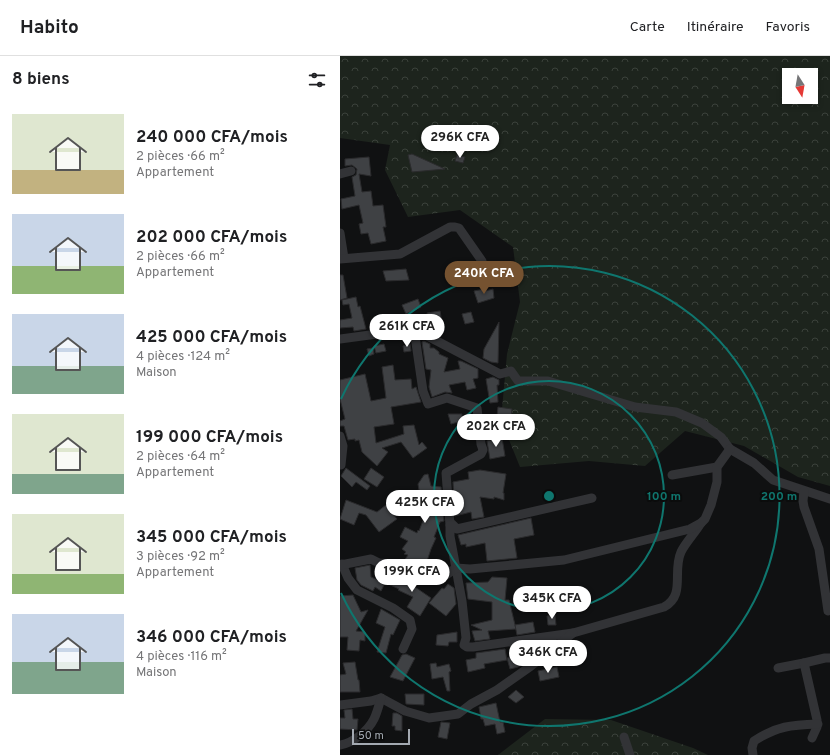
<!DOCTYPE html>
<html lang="fr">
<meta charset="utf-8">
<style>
body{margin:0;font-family:Overpass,sans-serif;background:#f2f2f2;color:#202124;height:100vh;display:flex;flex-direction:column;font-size:15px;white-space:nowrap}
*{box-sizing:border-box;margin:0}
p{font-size:13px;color:#757577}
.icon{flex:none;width:22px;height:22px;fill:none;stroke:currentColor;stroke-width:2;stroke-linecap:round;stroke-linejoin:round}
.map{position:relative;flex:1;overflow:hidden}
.side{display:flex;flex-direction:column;background:#fff;width:340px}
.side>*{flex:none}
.needle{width:26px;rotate:169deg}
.controls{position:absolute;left:442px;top:12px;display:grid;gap:8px}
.controls a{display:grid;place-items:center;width:36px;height:36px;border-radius:0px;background:#fff;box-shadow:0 2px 6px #0003;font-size:20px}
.scale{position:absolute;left:12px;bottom:10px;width:58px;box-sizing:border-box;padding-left:4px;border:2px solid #a3a9b1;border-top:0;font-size:11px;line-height:14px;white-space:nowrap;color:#a3a9b1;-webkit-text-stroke:3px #0b0c0c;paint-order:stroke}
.price{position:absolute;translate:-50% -34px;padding:0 9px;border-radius:14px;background:#fff;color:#222;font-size:13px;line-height:26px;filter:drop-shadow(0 1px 2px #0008)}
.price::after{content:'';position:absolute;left:50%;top:24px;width:12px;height:9px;margin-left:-6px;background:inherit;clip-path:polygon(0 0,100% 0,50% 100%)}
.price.on{background:#755230;color:#fff}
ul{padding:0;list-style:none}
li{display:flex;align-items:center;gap:12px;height:100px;padding:0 12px}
li span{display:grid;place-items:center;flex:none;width:112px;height:80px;border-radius:0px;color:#555}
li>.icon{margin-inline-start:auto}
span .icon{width:48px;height:48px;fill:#fffc;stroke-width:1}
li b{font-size:17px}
h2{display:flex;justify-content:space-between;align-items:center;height:48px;padding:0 12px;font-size:17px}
header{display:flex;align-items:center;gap:24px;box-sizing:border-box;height:56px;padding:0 20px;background:#fff;border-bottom:1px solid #e0e0e0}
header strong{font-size:19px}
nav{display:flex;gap:22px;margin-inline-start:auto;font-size:14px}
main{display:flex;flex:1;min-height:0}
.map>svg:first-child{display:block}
.forest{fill:url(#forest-crowns);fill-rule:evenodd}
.building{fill:#3f4144;stroke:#2b2b2d}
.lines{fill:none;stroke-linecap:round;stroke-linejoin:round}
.street{stroke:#323336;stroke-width:9}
.ring{fill:none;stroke:#0f766e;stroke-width:2}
.centre{fill:#0f766e;stroke:#0b0c0c;stroke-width:2}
.ring-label{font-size:12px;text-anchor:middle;font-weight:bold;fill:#0f766e;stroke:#0b0c0c;stroke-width:4;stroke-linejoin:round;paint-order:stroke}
</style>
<header>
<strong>Habito</strong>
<nav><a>Carte</a><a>Itinéraire</a><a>Favoris</a></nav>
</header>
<main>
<section class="side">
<h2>8 biens<svg class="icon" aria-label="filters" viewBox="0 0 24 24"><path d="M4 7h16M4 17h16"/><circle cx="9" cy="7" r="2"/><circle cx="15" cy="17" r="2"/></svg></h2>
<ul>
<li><span style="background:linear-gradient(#dfe7d0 70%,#c2b280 0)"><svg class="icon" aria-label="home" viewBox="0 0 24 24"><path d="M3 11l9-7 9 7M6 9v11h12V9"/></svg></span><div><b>240 000 CFA/mois</b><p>2 pièces · 66 m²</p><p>Appartement</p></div></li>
<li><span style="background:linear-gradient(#c9d6e8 65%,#8fb573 0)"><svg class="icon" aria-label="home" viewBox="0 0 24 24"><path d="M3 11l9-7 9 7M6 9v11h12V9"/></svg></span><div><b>202 000 CFA/mois</b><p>2 pièces · 66 m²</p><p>Appartement</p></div></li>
<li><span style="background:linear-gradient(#c9d6e8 65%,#7fa58c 0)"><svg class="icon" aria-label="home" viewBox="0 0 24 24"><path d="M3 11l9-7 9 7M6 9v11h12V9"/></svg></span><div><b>425 000 CFA/mois</b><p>4 pièces · 124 m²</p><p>Maison</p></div></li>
<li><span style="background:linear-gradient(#dfe7d0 75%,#7fa58c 0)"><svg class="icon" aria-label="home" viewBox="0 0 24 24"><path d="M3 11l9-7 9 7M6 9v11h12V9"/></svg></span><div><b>199 000 CFA/mois</b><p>2 pièces · 64 m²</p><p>Appartement</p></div></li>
<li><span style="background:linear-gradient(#dfe7d0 75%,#8fb573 0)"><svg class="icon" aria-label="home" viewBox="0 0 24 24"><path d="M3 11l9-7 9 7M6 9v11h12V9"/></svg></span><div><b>345 000 CFA/mois</b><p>3 pièces · 92 m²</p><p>Appartement</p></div></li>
<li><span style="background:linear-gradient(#c9d6e8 60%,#7fa58c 0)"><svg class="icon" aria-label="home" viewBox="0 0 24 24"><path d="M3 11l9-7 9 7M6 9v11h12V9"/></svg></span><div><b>346 000 CFA/mois</b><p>4 pièces · 116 m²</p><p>Maison</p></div></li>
</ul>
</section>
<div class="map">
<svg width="490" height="699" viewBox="0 0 490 699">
<defs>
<pattern id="forest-crowns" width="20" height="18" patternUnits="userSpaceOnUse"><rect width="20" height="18" fill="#1d241d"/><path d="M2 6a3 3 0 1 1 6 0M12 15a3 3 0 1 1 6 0" fill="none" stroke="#3b413b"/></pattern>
</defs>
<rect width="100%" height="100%" fill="#101112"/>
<g class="forest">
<path d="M0,0H490V430L458,421L404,390L345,375L305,410L249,405L180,411L161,364L167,298L180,246L173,191L120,154L68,161L45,114L50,89L0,82ZM449,19H471V41H449Z"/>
<path d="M205,663L271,664L353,692L368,699H158Z"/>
</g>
<g class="building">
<path d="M72,98L105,113L72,116L68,99Z"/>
<path d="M117,99L125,101L123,107L115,105Z"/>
<path d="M29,101L31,120L19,118L22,136L31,135L33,150L43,149L46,171H43L46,185L31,188L28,177L21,178L19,168L23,167L19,149L2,153L1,143L15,140L12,121L16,119L17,113L12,109L5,110V103Z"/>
<path d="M66,213L69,224L46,225L43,215Z"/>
<path d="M0,219H3L7,242L0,244Z"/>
<path d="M144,233L145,235L153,233L154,242L138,247L134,235Z"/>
<path d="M16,241L18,251L20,250L26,273L14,275L13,271L0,272V264L12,262L9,248L3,249L2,244Z"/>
<path d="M78,243L81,251L66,258L62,249Z"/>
<path d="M100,255L103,273L91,275L87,257Z"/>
<path d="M131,256L134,266L125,268L122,258Z"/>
<path d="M159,266L158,307L151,306L143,302L144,293Z"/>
<path d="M84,285L90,288V292H94L99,296V298L108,302L104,316L120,313L118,305H121L138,313V322L133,323L136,332L127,334L125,326L109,329L112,337L105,336L92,341L89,331L91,314L86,313L82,286Z"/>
<path d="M44,288L46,295L36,297L34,290Z"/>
<path d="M70,288L71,295L64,296L63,290Z"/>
<path d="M33,292L34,298L29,300L27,293Z"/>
<path d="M53,309L55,324L71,323L72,333L76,331L81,346L51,351L54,368L34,371L36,387L64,378L63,370L74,369L79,389L82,386L87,392L73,402L61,386L42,392L48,396L37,410L22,396L19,384L15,385V383L8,384L4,370H0V365L5,363L0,343V324L25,318L31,345L46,342L42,311Z"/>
<path d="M153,321L159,324V329H157L158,346L150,347L146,323Z"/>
<path d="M158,351L172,353L171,363L157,361Z"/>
<path d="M108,358H122V365L111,368Z"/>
<path d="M162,382L165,400L150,403L147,385Z"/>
<path d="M6,412L30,430L27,434L16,426L12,431L1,420Z"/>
<path d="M31,412L44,421L37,431L24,423Z"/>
<path d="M140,414L166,418L163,437H164V444L154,441V443L140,441L144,461L132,463L131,456L115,460L113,426L129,423L128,416Z"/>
<path d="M88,418L91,430L101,431L104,465L100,466L94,481L96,482L91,493L85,511L71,507L70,508L64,505L68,499L64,498L66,496L62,493L68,485L60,481L65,471L77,477L78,474L79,475L89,449L81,450L79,442H76L75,435L79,434L78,428L84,419Z"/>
<path d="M6,444L37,456L46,449L57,463L39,476L26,459L19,457L14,469L0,463Z"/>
<path d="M191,462L194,479L174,483L177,502L147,505L145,487L126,491V488L121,489L118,479Z"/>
<path d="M30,509L31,521L45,527L41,535L35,531L33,535L21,529L17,524L15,512Z"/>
<path d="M66,519L79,522L75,531L91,542L80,560L67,551L73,541L58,534L59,533L48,528L51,521L62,526Z"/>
<path d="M152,521L167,522L165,544H169L176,573L148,575L150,583L135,585L132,575L142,574L131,569L152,564V546L128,543L126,527L148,526Z"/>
<path d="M108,528L114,532L116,548L106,560L89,547L102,532L104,533Z"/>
<path d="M13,539L21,556L28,554L16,575L25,576V585L20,584L19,595L7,594L8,581H0V540Z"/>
<path d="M41,553L60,564L53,579L51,578L46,597L37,596L45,571L36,567Z"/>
<path d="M215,559L216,569H208L207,560Z"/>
<path d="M193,566L195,576L177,579L175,569Z"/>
<path d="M117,576V586H109L108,590L96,589L97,579Z"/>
<path d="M195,592L198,597L178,611L170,613L167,602L183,599V597Z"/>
<path d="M165,593L167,604L144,608L145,612L128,616L126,604L136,602V597Z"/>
<path d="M66,598L75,602L63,625L50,621L62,599Z"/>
<path d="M15,606L18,624H19L20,636H0V619L6,618L3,607Z"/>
<path d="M96,607L97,611L109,608L111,615L109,616L110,635H107L103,621L92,623L90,608Z"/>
<path d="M217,611L219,621L200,625L198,615Z"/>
<path d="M176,634L184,641L176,647L168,641Z"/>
<path d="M65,638H84V649L66,648Z"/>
<path d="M156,647L160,666H163L165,676L157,678L155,668L145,670L143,663H141L139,651Z"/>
<path d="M12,653L13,663H18L17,674L0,673V662H5L4,654Z"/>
<path d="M53,657H57L62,660V675L55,674V670H52Z"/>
<path d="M101,666L110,667L107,683L98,681Z"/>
</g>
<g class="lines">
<g class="street">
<path d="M0,118L11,115"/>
<path d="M0,177L4,202"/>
<path d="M0,203L60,198L110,171H115L119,172L142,205"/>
<path d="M74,273L83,335L88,348L107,342L137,352L141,388L143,394L141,398L106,417L110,469"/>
<path d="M0,283L74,273L160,318L171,315L178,325H208L295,351L336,356L362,367L381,381L390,393L414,407L433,424L490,443"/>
<path d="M0,380L3,390L1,409"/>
<path d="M332,419L377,411"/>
<path d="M464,435L463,445L464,451L479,493L488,555"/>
<path d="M252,442L117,473L112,468L110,469V480L122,545L126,582L124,589L127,591H133L233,577L324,551C346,539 332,516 341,496C346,486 355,477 361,467"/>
<path d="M2,508L8,522L17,534L53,552L70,564L72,573L63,593"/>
<path d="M0,509L31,503L39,507L51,508L64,513L93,518L106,519L116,512L130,513L224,504L350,473L361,467L365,463L371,449L377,426V411L390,393"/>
<path d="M438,612L464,607"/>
<path d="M41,642L65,655L89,662L118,658L131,648L157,634L191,610L233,577"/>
<path d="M0,649L31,645L41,642"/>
<path d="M284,681L290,699"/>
<path d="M472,682L477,671V664L464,607L485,602H490"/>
<path d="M0,689C13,687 28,675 34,663C37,657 39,649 41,642"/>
<path d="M413,699L412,692L414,685C437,670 451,669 478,668"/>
</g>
</g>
<g class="ring">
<circle cx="209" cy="440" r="115"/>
<path d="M1 343A230 230 0 1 1 1 537"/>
</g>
<circle cx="209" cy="440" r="6" class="centre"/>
<g class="ring-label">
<text x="324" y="444">100 m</text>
<text x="439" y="444">200 m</text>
</g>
</svg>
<div class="controls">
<a><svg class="needle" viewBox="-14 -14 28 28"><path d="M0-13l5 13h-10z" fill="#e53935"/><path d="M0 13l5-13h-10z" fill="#757577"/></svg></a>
</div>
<div class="scale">50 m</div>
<b class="price" style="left:120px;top:103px">296K CFA</b>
<b class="price on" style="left:144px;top:239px">240K CFA</b>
<b class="price" style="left:67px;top:292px">261K CFA</b>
<b class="price" style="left:156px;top:392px">202K CFA</b>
<b class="price" style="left:85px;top:468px">425K CFA</b>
<b class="price" style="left:72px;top:537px">199K CFA</b>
<b class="price" style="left:212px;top:564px">345K CFA</b>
<b class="price" style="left:208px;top:618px">346K CFA</b>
</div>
</main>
